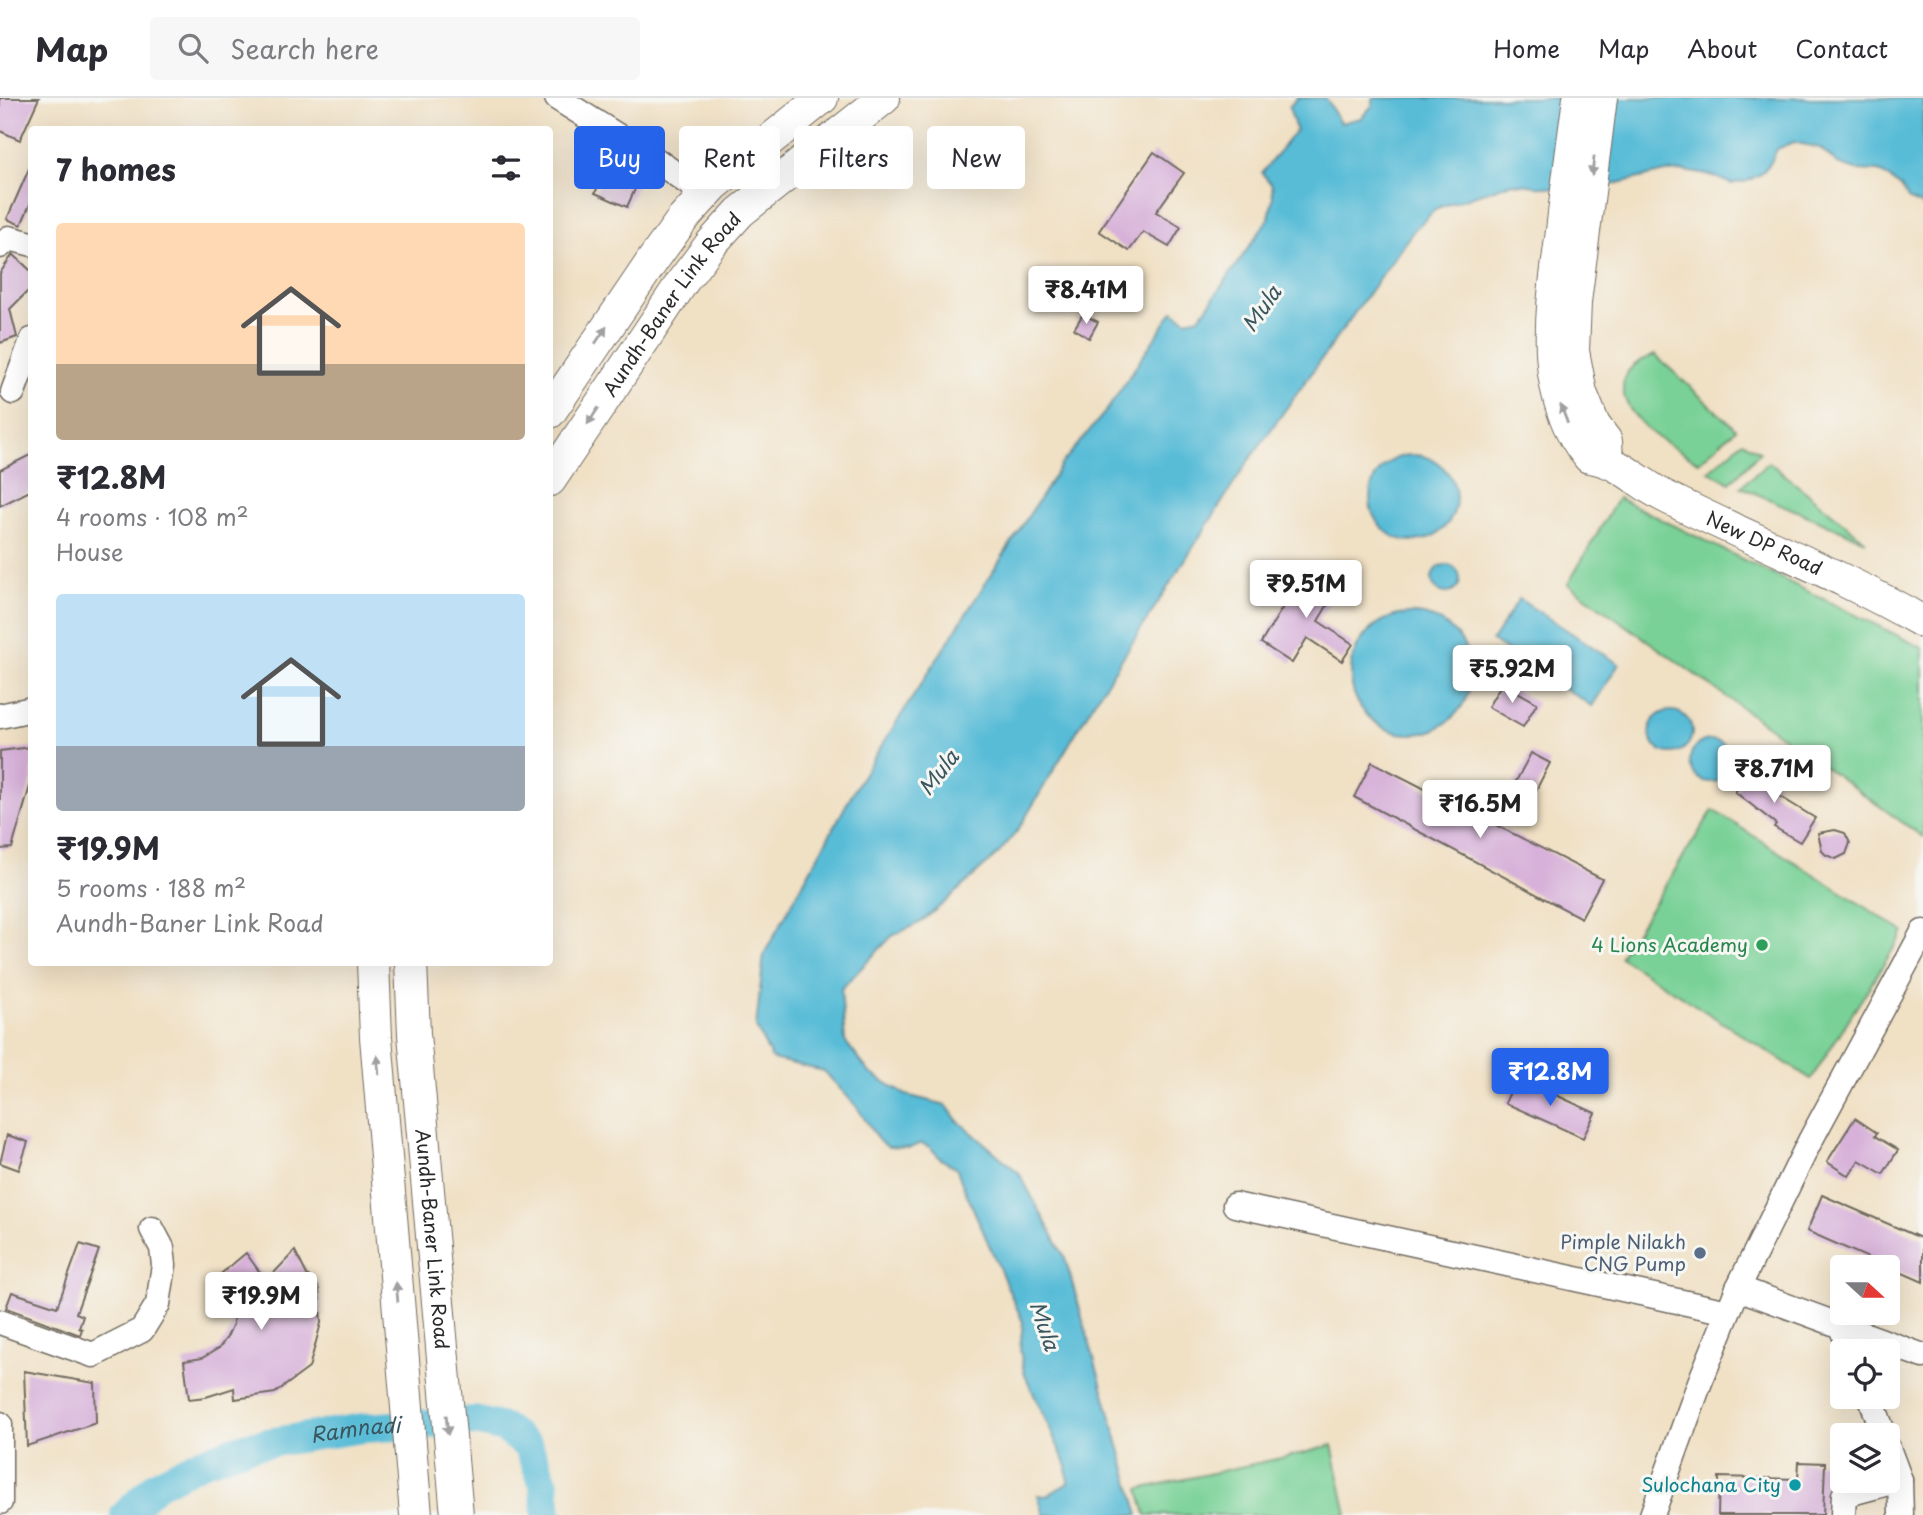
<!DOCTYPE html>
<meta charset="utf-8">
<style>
body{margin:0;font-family:"Playpen Sans",sans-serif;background:#f7f7f7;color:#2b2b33;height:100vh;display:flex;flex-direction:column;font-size:26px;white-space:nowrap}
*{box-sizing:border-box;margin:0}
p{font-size:23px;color:#7c7c81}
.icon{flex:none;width:38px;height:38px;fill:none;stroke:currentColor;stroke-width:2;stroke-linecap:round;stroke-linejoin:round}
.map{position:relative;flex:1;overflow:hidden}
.panel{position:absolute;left:28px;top:28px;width:525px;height:840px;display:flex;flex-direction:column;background:#fff;border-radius:7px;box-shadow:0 7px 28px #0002}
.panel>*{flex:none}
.banner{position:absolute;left:574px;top:28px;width:665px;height:63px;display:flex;gap:14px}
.needle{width:46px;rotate:111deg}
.tools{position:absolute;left:1830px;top:1157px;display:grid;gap:14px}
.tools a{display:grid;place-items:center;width:70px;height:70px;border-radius:7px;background:#fff;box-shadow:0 7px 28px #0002;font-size:35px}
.price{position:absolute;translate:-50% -60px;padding:0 16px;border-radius:7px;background:#fff;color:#222;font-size:23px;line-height:46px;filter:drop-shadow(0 2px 4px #0008)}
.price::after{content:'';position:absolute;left:50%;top:42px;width:21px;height:16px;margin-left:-10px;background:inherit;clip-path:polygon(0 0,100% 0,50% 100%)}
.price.on{background:#2563eb;color:#fff}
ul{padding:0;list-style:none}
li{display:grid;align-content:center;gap:14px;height:371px;padding:0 28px}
li span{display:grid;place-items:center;height:217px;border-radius:7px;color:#555}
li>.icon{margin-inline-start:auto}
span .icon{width:126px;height:126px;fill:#fffc;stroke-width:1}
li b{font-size:30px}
h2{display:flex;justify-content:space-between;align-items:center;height:84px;padding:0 28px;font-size:30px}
.pill{padding:0 24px;border-radius:7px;background:#fff;box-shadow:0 7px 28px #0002;font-size:24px;line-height:63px}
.pill.on{background:#2563eb;color:#fff}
header{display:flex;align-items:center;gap:42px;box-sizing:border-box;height:98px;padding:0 35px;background:#fff;border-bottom:2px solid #e1e1e2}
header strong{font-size:33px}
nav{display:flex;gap:38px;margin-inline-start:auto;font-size:24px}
.search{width:490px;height:63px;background:#f7f7f7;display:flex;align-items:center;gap:18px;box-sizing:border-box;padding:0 24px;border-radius:7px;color:#7c7c81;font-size:26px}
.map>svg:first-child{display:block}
.green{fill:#79d197;stroke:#527e61;stroke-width:2}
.water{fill:#59bcd7;stroke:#427481;stroke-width:2}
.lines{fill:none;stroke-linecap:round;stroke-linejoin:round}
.river{stroke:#59bcd7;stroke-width:30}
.building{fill:#d7b1d9}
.minor-casing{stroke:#706a61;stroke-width:27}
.major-casing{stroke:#706a61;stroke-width:34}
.minor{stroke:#fff;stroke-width:24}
.major{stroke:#fff;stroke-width:32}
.oneway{fill:#a0a0a0}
.leisure-dot{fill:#2e9e5b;stroke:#f6f6f2;stroke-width:2.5}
.service-dot{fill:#5c6f8a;stroke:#f6f6f2;stroke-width:2.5}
.culture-dot{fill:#0f9aa8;stroke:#f6f6f2;stroke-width:2.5}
.labels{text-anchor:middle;stroke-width:6;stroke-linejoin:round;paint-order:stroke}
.street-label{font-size:19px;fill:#2b2b2b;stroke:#f6f6f2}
.leisure-label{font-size:19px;fill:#27864d;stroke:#f6f6f2;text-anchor:end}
.service-label{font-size:19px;fill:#4e5e75;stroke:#f6f6f2;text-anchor:end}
.culture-label{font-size:19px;fill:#0d838f;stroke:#f6f6f2;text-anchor:end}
.water-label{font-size:21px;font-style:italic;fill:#39565f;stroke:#f6f6f2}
</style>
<header>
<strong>Map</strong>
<div class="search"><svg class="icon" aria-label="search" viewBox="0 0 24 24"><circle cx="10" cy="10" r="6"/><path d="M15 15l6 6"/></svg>Search here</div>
<nav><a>Home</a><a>Map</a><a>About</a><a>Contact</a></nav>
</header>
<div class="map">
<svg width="1923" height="1417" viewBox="0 0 1923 1417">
<rect width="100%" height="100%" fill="#f6f6f2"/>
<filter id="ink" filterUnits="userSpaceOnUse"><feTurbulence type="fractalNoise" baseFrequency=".0143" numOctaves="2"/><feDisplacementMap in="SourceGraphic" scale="14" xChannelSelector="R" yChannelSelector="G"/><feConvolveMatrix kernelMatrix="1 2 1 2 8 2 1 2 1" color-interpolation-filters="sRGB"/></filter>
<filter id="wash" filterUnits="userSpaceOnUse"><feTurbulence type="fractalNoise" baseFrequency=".00686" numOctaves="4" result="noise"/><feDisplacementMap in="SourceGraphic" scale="28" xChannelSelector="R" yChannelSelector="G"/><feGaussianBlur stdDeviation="1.57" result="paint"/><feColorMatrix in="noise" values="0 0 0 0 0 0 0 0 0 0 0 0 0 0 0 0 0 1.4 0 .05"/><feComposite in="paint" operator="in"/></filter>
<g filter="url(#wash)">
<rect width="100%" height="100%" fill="#f0e0c4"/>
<g class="green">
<path d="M1655,257L1736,331L1699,364C1684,355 1665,346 1652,335C1620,308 1606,273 1655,257Z"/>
<path d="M1743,343L1760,354L1730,385L1709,373Z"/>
<path d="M1769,364L1866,443L1741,389Z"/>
<path d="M1618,400L1923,550V739L1568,486Z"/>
<path d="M1713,712L1904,834L1811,981L1620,859Z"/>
<path d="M1332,1347L1347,1417H1146L1139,1391L1304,1355Z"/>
</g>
<g class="water">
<path d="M1297,0H1326L1340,25L1361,20L1373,7L1372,0H1923V108L1909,102L1901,89L1879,73L1856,72L1838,66L1820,50L1793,44L1777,51L1771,64L1761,76L1747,83L1731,86L1714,78L1684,73L1666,74L1609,87L1561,91L1512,85L1437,110L1414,132L1247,365L1093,606L1018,732L999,755L944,805L921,824L892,838L841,891L845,943L870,975L906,997L946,1007L957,1022L1019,1075L1065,1160L1139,1417H1044L1038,1397L1046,1398L1068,1385L1067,1368L1024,1275L1020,1251L1023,1224L961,1083L957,1071L941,1061L930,1049L921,1045L910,1050L888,1049L879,1043L857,1009L824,973L772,961L756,929L764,856L861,680L1063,364L1107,312L1173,213L1186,222L1200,219L1269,120L1273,100L1272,87L1262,75L1296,32L1289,9Z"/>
<circle cx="1413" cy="400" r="43"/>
<circle cx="1446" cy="481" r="14"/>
<path d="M1519,501L1619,566L1592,608L1492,543Z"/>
<circle cx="1411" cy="576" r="60"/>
<circle cx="1671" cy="634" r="21"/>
<circle cx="1711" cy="663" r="21"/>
</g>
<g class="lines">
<path class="river" id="s1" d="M125,1417L156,1387L201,1364L248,1348L363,1330L475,1323L504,1330L528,1348L544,1386L547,1417"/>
</g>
<g id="blocks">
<g class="building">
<path d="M0,0H39L20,42L0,33Z"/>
<path d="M1154,54L1184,75L1156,114L1181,129L1169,149L1143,134L1129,153L1099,133Z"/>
<path d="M611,60L625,66L622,72L640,80L627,109L595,95Z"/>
<path d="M32,64V102L21,127L7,121Z"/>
<path d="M13,156L32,174V189L10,211L17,239L0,245V175Z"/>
<path d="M1083,216L1098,224L1089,240L1074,231Z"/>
<path d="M32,356V392L0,408V372Z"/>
<path d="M1307,469L1339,488L1318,523L1353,546L1342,563L1307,540L1292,565L1261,545Z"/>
<path d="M1502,585L1537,605L1523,629L1488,609Z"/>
<path d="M32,649V681L12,750L0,751V653Z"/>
<path d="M1531,655L1550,665L1533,698L1514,687Z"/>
<path d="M1372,664L1602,781L1581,820L1354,699Z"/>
<path d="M1755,668L1777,686L1771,693L1815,720L1800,744L1774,729L1776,726L1735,694Z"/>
<path d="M1835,732L1845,735L1850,745L1846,756L1836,761L1826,757L1822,753L1818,735Z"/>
<path d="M1517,979L1595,1015L1583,1040L1505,1005Z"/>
<path d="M1855,1020L1877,1035L1875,1038L1898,1052L1883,1076L1859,1062L1849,1078L1827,1064Z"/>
<path d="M7,1037L28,1044L19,1072L0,1065Z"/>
<path d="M1822,1097L1923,1141V1184L1807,1133Z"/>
<path d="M80,1146L99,1152L76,1215L83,1218L79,1230L82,1231L80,1237L6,1210L12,1194L57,1209Z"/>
<path d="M295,1153L307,1177L316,1184L319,1192L321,1225L309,1270L275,1295L235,1301L234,1290L206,1299L189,1301L184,1263L202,1260L219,1250L227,1239L233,1226L234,1212L230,1198L216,1180L246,1155L266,1183Z"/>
<path d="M24,1273L95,1285L96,1325L27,1348Z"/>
<path d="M1799,1364L1825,1365L1823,1417H1718L1719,1379L1798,1381Z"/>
</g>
</g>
</g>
<g filter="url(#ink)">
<use href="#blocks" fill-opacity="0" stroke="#706a61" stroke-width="2"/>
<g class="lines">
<g class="minor-casing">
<g id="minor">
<path d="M557,0L656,62L705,97"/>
<path d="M0,148L9,140L32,146"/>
<path d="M13,294L32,242"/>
<path d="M0,618L32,611"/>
<path d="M1235,1107L1728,1214"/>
<path d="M1738,1190L1923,1258"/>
<path d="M0,1224L93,1257L142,1232L158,1206L164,1167L162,1150L152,1131"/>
<path d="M1840,1227L1851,1253"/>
<path d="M1870,1298L1884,1337"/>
<path d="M0,1326V1404"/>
<path d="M1888,1350L1900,1382L1901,1417"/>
<path d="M1652,1417L1700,1284L1738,1190L1810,1043L1923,834"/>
<path d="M1843,1417L1844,1397L1900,1382"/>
</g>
</g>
<g class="major-casing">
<g id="major">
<path id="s2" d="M1579,0C1573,44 1567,89 1562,133C1552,210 1536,294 1589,359C1620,363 1637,384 1664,398C1749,441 1840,476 1923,524"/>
<path d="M1601,0L1575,204L1573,253L1581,295L1594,327L1606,343L1607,362"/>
<path d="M550,314L653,162L682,122L714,87L822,0"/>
<path id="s3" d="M550,382L683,183L711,146L740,114L884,0"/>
<path d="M373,864L376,939L416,1417"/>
<path id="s4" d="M411,864L414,936L457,1417"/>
</g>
</g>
<use href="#minor" class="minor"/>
<use href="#major" class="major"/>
</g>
<defs><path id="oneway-solid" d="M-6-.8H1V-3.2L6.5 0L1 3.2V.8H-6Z" transform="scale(1.75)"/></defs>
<g class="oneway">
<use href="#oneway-solid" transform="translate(1593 68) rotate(97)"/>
<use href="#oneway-solid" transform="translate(601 237) rotate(-56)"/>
<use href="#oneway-solid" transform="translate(1564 316) rotate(-111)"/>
<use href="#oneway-solid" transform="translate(593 318) rotate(124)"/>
<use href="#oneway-solid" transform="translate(378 967) rotate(-95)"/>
<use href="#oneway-solid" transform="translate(397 1194) rotate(-95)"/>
<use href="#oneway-solid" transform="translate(447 1327) rotate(85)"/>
</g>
</g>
<circle class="leisure-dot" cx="1762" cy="847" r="7"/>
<circle class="service-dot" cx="1700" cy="1155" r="7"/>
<circle class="culture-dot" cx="1795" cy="1387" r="7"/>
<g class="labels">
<g class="street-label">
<text dy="7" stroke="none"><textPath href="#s3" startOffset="214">Aundh-Baner Link Road</textPath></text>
<text dy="7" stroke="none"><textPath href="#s2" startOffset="565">New DP Road</textPath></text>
<text dy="7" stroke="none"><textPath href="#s4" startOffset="278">Aundh-Baner Link Road</textPath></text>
</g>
<g class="leisure-label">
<text x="1748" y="854">4 Lions Academy</text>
</g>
<g class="service-label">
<text x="1686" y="1151">Pimple Nilakh<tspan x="1686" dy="22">CNG Pump</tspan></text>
</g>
<g class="culture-label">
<text x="1781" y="1394">Sulochana City</text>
</g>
<g class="water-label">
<text transform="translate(1262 211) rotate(-55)" y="7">Mula</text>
<text transform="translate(939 675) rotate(-52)" y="7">Mula</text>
<text transform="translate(1044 1228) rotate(71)" y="7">Mula</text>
<text dy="7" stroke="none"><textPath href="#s1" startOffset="252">Ramnadi</textPath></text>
</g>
</g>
</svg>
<div class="tools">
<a><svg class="needle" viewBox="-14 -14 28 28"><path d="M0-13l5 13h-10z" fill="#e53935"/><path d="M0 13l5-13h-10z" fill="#7c7c81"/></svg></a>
<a><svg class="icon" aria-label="locate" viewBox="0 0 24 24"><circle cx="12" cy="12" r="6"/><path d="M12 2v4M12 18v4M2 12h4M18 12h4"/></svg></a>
<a><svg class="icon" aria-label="layers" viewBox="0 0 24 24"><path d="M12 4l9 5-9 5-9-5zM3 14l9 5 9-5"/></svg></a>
</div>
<b class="price" style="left:1086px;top:228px">₹8.41M</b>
<b class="price" style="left:1306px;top:522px">₹9.51M</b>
<b class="price" style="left:1512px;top:607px">₹5.92M</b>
<b class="price" style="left:1774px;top:707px">₹8.71M</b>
<b class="price" style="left:1480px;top:742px">₹16.5M</b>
<b class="price on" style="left:1550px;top:1010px">₹12.8M</b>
<b class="price" style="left:261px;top:1234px">₹19.9M</b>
<div class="banner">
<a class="pill on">Buy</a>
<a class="pill">Rent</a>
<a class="pill">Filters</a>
<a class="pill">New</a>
</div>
<section class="panel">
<h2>7 homes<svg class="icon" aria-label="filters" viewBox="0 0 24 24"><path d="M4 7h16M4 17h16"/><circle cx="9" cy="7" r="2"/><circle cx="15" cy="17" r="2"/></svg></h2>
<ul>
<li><span style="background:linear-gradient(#ffd9b3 65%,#b9a48a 0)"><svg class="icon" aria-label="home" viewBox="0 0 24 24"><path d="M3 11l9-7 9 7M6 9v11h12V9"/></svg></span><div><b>₹12.8M</b><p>4 rooms · 108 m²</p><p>House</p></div></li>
<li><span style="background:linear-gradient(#bfe0f5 70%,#9aa5b1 0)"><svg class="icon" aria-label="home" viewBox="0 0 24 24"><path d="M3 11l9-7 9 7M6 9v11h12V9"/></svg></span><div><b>₹19.9M</b><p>5 rooms · 188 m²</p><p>Aundh-Baner Link Road</p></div></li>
</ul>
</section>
</div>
